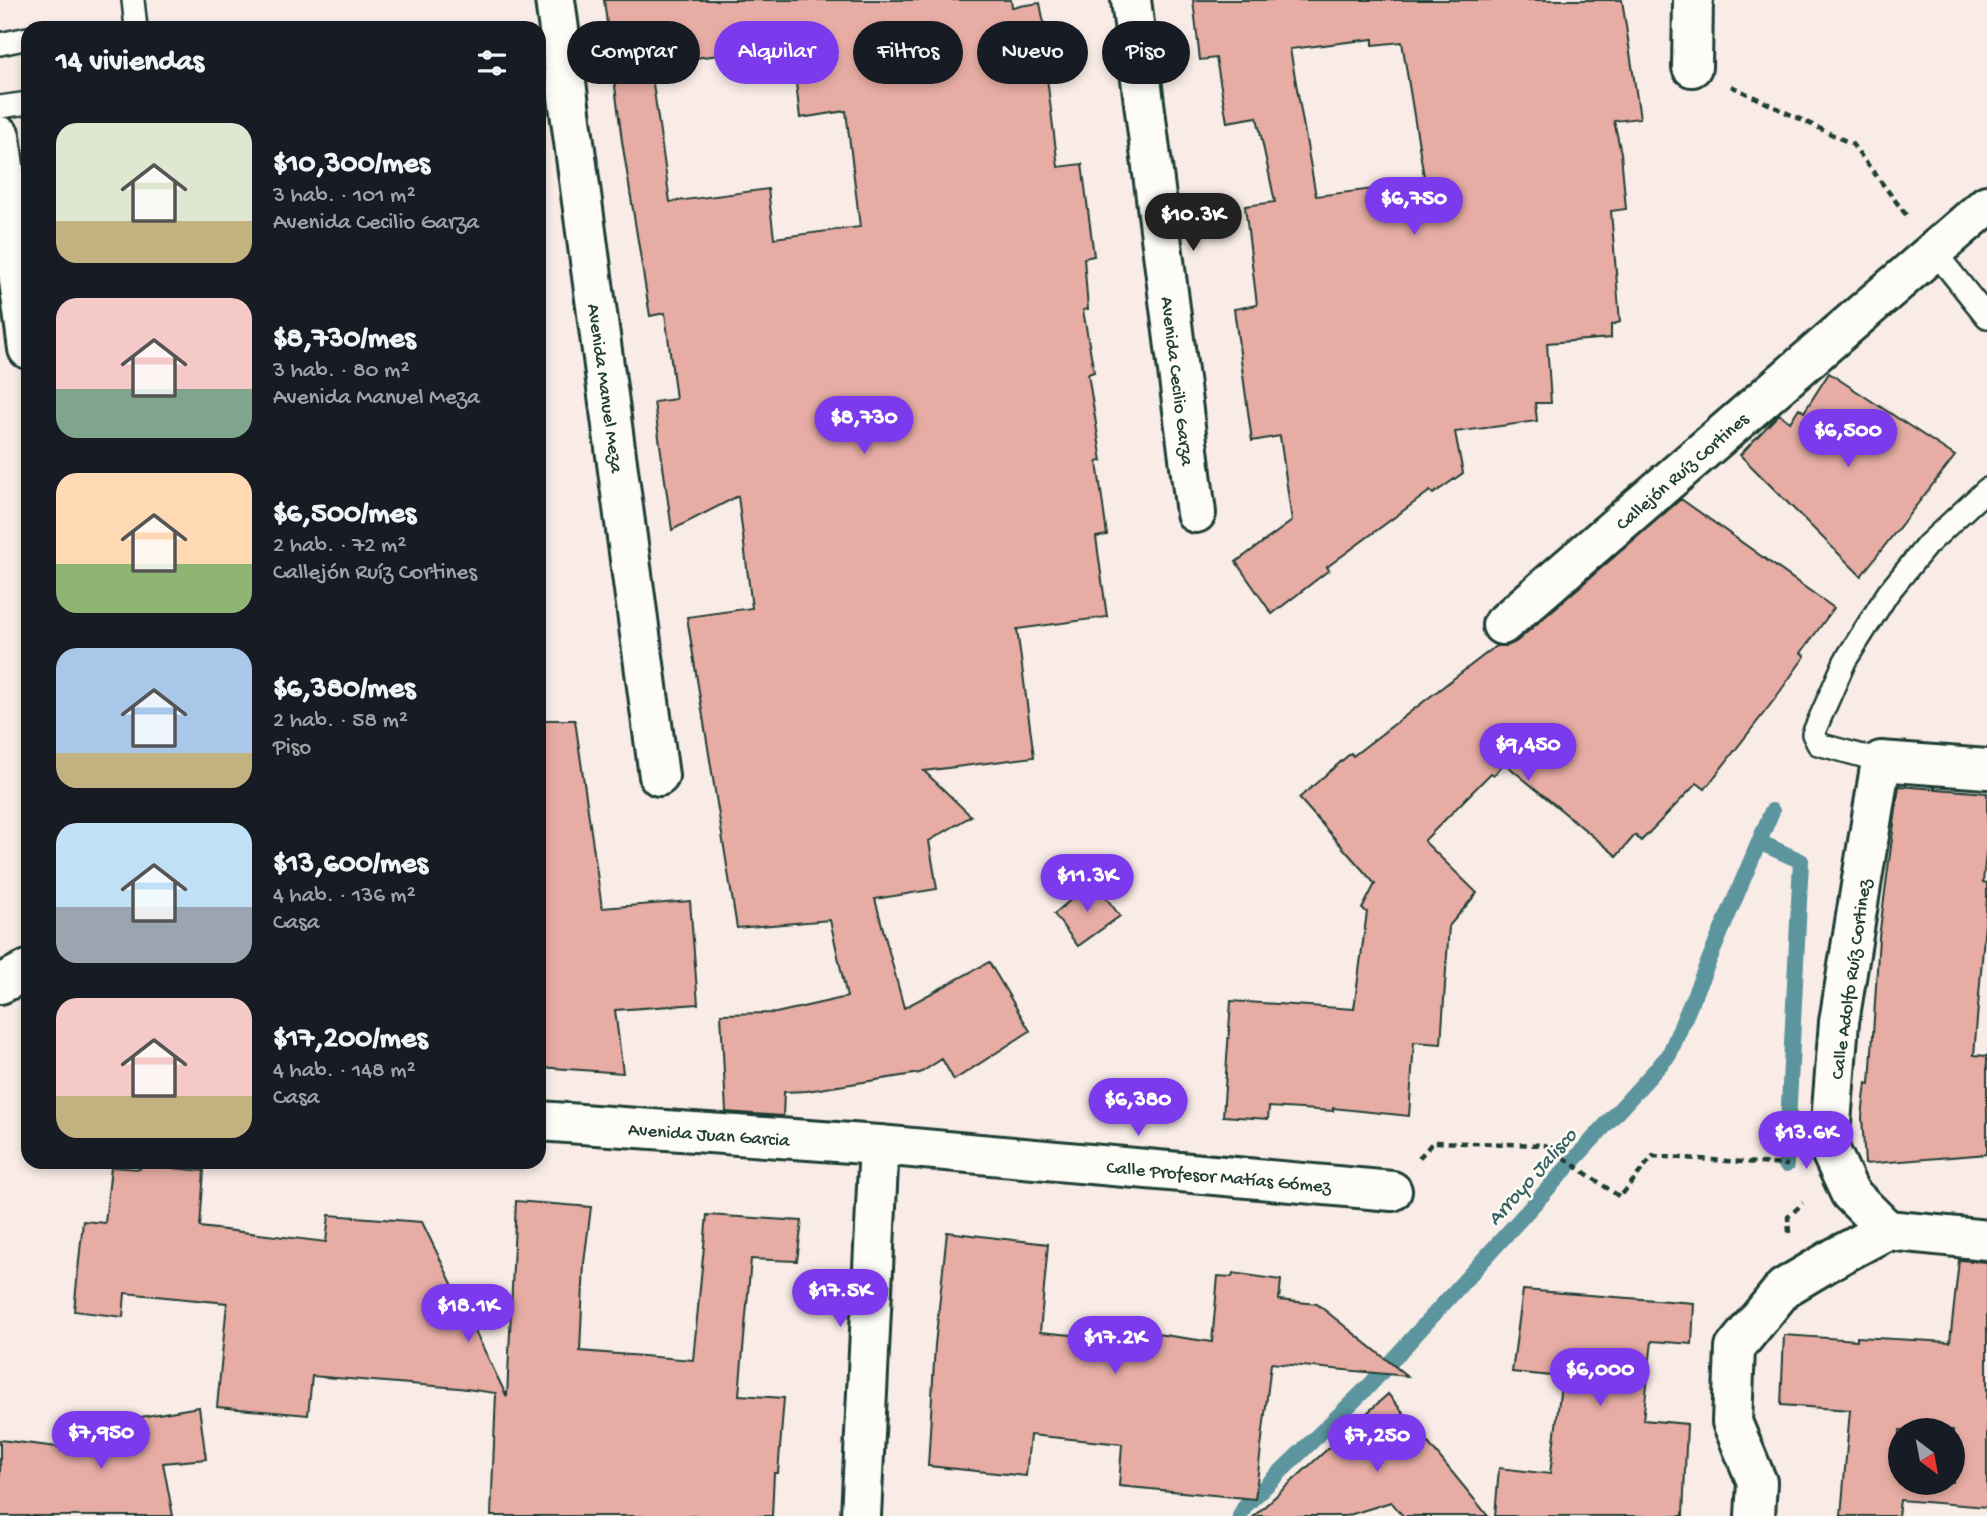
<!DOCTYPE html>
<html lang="es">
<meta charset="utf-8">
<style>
body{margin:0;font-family:"Gochi Hand",sans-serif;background:#20242c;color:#f1f3f6;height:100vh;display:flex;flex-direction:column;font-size:26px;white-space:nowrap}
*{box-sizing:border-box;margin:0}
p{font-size:23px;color:#9ea1a6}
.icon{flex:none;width:38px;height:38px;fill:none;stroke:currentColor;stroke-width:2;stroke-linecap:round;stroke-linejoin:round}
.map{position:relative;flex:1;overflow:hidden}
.details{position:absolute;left:21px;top:21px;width:525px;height:1148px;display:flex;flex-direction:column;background:#171b24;border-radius:21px;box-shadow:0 4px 10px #0003}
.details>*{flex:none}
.guide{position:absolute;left:567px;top:21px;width:665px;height:63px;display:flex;gap:14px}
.needle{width:46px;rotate:148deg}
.buttons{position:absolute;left:1888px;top:1418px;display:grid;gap:14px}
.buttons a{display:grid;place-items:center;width:77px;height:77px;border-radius:50%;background:#171b24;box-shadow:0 4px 10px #0003;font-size:35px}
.price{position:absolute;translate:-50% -60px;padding:0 16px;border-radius:24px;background:#7c3aed;color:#fff;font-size:23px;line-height:46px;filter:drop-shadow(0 2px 4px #0008)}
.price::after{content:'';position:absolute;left:50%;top:42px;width:21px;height:16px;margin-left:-10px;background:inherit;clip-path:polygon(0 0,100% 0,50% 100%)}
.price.on{background:#222;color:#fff}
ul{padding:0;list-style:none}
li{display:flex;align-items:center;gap:21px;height:175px;padding:0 35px}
li span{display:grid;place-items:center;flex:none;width:196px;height:140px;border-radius:21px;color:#555}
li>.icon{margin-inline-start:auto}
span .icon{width:84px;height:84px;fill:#fffc;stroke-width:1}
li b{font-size:30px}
h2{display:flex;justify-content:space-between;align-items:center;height:84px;padding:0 35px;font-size:30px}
.pill{padding:0 24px;border-radius:32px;background:#171b24;box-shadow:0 4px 10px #0003;font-size:24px;line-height:63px}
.pill.on{background:#7c3aed;color:#fff}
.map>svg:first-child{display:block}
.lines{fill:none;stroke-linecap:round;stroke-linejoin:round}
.stream{stroke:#5c959d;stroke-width:16}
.building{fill:#e7ada4;stroke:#1f3d34;stroke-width:2;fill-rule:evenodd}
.service-casing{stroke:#1f3d34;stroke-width:26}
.minor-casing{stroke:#1f3d34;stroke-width:44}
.path{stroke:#1f3d34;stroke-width:4.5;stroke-dasharray:7 5;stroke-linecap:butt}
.service{stroke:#fdfcf7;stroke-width:21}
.minor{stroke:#fdfcf7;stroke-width:38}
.labels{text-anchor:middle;stroke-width:5;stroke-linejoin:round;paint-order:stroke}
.street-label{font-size:19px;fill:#1f3d34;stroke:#fdfcf7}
.water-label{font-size:21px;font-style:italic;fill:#386260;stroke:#fdfcf7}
</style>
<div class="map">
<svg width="1987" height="1516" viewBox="0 0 1987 1516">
<rect width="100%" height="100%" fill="#f9ece6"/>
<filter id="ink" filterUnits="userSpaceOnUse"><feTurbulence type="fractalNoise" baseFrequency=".0143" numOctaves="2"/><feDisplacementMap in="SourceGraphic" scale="14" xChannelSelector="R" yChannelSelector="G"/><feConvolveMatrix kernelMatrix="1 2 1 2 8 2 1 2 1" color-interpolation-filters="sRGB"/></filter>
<g filter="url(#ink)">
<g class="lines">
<g class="stream">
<path d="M1759,842L1801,861L1786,1165"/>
<path d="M1240,1516L1245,1506L1369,1386L1669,1055L1772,811"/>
</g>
</g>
<g class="building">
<path d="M604,0H1011L1012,7L1040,3L1053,70H1046L1058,167L1082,164L1094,256L1084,258L1088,309L1083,310L1094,372L1088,374L1102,461L1097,462L1107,535L1096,537L1107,617L1017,629L1034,757L924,771L971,816L929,841L937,889L875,899L904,1008L989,962L1030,1031L954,1080L942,1059L920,1073L807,1091L784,1092L783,1116L726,1112L721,1014L776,1013L847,997L830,920L737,928L687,617L752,608L738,496L672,530L654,402L676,399L665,313L650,316L622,141ZM792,47L800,118L846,111L860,227L774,238L768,189L670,202L650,63Z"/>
<path d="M1193,0H1622L1640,118L1614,121L1621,153L1626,209L1611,211L1620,322L1611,325V338L1547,343L1551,403H1535L1537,421L1455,432L1463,473L1433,494L1430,491L1327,567L1329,570L1272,614L1236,562L1292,521L1280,436L1252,441L1234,309L1257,305L1245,206L1275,202L1257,117L1227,122L1216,58L1200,60ZM1373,39V45L1402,42L1425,183L1316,196L1290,49Z"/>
<path d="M1829,373L1955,456L1861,576L1740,455L1779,414L1790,422L1799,408L1804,412Z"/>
<path d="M1681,499L1834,608L1801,653L1805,656L1774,700L1705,789L1697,783L1641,841L1635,835L1617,856L1504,763L1494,775L1491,773L1424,841L1477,893L1449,926L1441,1044L1414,1042L1409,1116L1333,1108V1111L1269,1107L1268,1119L1223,1116L1231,1001L1354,1009L1367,912L1362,909L1375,884L1299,798L1351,753L1353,756L1496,646H1507L1516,642Z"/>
<path d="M539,720H575L602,908L690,901L698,1004L615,1010L623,1073L539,1067Z"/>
<path d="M1899,786L1987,793V843L1983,882L1987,883V899L1974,1055L1987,1056V1154L1865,1164L1862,1117L1866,1083L1870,1084L1879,937Z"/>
<path d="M1093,881L1120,916L1078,946L1054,914Z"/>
<path d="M141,1165L204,1171L200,1227L326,1242L329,1215L422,1222L507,1397L516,1201L591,1207L584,1263L580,1351L693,1360L707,1215L802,1221L797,1261L751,1259L739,1395L784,1398L778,1473H774L772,1516H491L496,1393L459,1388L312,1376L308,1415L217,1407L227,1303L125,1293L123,1317L74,1311L83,1221L105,1223L111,1167L140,1169Z"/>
<path d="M947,1232L1048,1244L1040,1332L1135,1341L1136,1331L1212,1342L1218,1276L1232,1277L1233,1273L1281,1280L1279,1300L1317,1304L1407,1376L1271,1363L1255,1499L1119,1486L1122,1444L1030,1435L1026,1476L928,1466L935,1345Z"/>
<path d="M1959,1260L1987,1262V1507L1900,1500L1898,1516H1841L1850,1410L1781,1405L1784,1335L1857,1340V1337L1950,1342ZM1900,1430H1953V1482H1900Z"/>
<path d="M1523,1290L1694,1303L1692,1344L1652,1341L1643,1420L1687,1424L1683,1516H1495L1499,1468L1550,1474L1562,1377L1512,1372Z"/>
<path d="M1388,1394L1488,1516H1403L1391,1502L1346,1516H1254Z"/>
<path d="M199,1407L206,1459L163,1463L173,1516H0V1440L114,1454L117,1421Z"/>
</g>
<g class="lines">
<g class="service-casing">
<g id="service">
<path d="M133,0L136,28"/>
<path d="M0,44L28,38"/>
<path d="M0,107L28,103"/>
<path d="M1934,251L1987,317"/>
<path d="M1881,761L1818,744L1813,734L1845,661L1888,593L1927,545L1987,489"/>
</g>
</g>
<g class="minor-casing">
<g id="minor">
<path d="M555,0L659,776"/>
<path d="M1131,0L1196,513"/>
<path d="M1692,67L1693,0"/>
<path d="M0,136L28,349"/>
<path d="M1502,625L1987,205"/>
<path d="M0,984L28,970"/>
<path d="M539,1121L879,1145L1392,1191"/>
<path d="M1887,1230L1987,1240"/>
<path d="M861,1516L879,1145"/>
<path d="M1755,1516L1757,1482L1732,1422L1735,1348L1784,1288L1836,1257L1887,1230L1850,1193L1829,1148L1839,1022L1881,761L1987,769"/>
</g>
</g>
<g class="path">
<path d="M1731,86L1852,144L1907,216"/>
<path d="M1419,1158L1433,1142L1545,1145L1620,1197L1653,1156L1788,1165"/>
<path d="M1789,1233L1788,1217L1803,1203"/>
</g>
<use href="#service" class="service"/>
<use href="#minor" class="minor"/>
</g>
</g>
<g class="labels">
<g class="street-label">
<text transform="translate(1179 381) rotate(83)" y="7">Avenida Cecilio Garza</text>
<text transform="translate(607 388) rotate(82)" y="7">Avenida Manuel Meza</text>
<text transform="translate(1681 470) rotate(-41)" y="7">Callejón Ruíz Cortines</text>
<text transform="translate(1849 979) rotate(-82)" y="7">Calle Adolfo Ruíz Cortinez</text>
<text transform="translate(709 1133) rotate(4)" y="7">Avenida Juan Garcia</text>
<text transform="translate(1219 1175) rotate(5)" y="7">Calle Profesor Matías Gómez</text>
</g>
<g class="water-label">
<text transform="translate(1531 1176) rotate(-48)" y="7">Arroyo Jalisco</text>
</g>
</g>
</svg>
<div class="buttons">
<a><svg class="needle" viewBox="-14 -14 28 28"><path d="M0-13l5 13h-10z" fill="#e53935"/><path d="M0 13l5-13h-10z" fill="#9ea1a6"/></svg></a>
</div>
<b class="price" style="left:1414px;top:237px">$6,750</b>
<b class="price on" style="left:1193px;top:253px">$10.3K</b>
<b class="price" style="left:864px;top:456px">$8,730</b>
<b class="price" style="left:1848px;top:469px">$6,500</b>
<b class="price" style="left:1528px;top:783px">$9,450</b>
<b class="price" style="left:1087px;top:914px">$11.3K</b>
<b class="price" style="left:1138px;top:1138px">$6,380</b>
<b class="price" style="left:1806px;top:1171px">$13.6K</b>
<b class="price" style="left:840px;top:1329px">$17.5K</b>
<b class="price" style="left:468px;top:1344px">$18.1K</b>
<b class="price" style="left:1115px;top:1376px">$17.2K</b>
<b class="price" style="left:1600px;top:1408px">$6,000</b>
<b class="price" style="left:101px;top:1471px">$7,950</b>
<b class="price" style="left:1377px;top:1474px">$7,250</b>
<div class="guide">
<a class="pill">Comprar</a>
<a class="pill on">Alquilar</a>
<a class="pill">Filtros</a>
<a class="pill">Nuevo</a>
<a class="pill">Piso</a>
</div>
<section class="details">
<h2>14 viviendas<svg class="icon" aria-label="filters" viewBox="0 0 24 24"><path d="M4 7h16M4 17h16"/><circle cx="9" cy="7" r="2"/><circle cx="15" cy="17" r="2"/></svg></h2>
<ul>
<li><span style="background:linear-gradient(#dfe7d0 70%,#c2b280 0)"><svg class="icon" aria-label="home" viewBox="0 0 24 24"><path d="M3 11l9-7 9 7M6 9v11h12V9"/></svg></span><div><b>$10,300/mes</b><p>3 hab. · 101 m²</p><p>Avenida Cecilio Garza</p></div></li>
<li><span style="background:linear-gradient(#f6c9c9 65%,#7fa58c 0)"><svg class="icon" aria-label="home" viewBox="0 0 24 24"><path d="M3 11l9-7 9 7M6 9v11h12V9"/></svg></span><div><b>$8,730/mes</b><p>3 hab. · 80 m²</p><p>Avenida Manuel Meza</p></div></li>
<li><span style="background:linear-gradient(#ffd9b3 65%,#8fb573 0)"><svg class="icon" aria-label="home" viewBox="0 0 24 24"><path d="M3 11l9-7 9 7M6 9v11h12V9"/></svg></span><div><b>$6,500/mes</b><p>2 hab. · 72 m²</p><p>Callejón Ruíz Cortines</p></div></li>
<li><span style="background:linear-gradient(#a9c7e8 75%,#c2b280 0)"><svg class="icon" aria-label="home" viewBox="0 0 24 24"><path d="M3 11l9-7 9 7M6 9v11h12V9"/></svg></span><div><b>$6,380/mes</b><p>2 hab. · 58 m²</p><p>Piso</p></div></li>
<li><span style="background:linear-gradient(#bfe0f5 60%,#9aa5b1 0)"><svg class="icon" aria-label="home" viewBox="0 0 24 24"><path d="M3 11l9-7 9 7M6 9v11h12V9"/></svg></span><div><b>$13,600/mes</b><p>4 hab. · 136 m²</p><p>Casa</p></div></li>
<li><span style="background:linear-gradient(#f6c9c9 70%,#c2b280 0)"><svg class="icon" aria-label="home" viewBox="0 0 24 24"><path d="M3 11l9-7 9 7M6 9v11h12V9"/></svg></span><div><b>$17,200/mes</b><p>4 hab. · 148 m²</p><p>Casa</p></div></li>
</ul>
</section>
</div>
